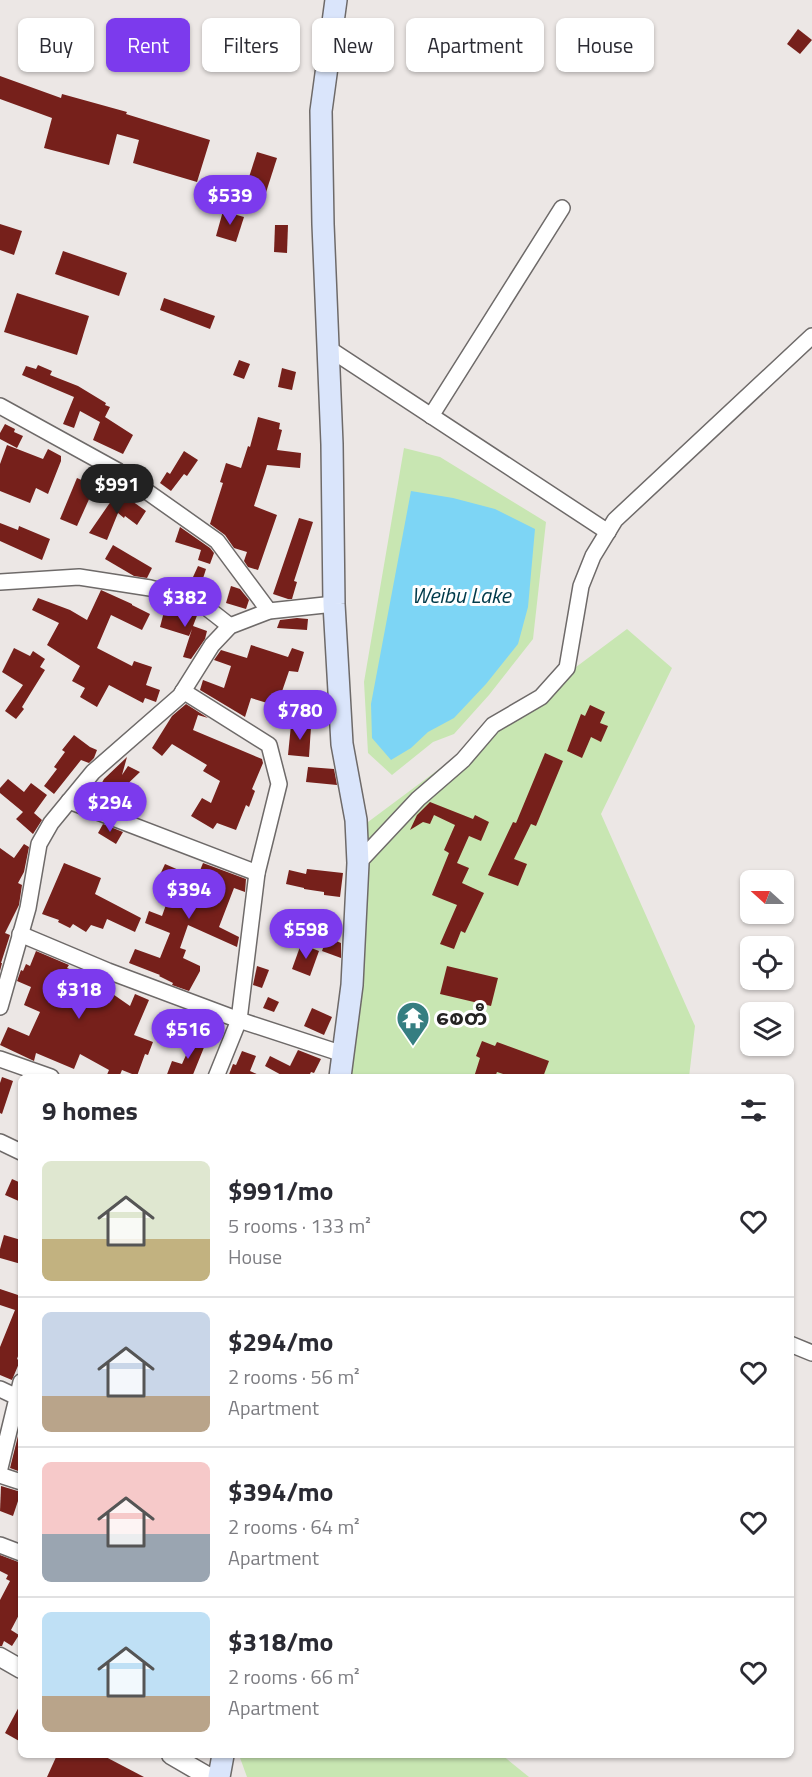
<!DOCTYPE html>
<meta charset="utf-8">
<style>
body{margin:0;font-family:"Titillium Web","Noto Sans Myanmar",sans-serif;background:#f7f7f7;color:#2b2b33;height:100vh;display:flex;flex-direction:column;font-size:22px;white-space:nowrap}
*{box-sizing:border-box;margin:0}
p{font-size:20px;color:#7c7c81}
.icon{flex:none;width:33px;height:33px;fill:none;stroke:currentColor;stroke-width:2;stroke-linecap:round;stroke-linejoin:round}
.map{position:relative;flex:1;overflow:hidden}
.panel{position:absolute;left:18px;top:1074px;width:776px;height:684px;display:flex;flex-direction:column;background:#fff;border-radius:9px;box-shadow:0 2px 4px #0004}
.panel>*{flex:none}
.banner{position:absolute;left:18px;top:18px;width:777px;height:54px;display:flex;gap:12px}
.needle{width:39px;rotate:291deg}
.tools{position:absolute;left:740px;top:870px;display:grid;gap:12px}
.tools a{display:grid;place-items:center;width:54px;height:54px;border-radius:9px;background:#fff;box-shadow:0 2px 4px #0004;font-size:30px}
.price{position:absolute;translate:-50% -51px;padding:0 14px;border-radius:21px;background:#7c3aed;color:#fff;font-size:20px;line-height:39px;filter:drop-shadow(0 2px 3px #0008)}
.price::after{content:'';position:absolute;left:50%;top:36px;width:18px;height:14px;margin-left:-9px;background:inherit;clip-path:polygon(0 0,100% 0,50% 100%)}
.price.active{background:#222;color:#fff}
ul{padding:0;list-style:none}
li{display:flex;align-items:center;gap:18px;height:150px;padding:0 24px}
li+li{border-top:2px solid #e1e1e2}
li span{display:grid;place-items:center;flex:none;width:168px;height:120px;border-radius:9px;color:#555}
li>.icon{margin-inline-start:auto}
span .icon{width:72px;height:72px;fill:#fffc;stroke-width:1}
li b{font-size:26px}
h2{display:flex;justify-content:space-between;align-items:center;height:72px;padding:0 24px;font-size:26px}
.pill{padding:0 21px;border-radius:9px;background:#fff;box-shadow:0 2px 4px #0004;font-size:21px;line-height:54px}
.pill.active{background:#7c3aed;color:#fff}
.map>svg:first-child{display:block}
.green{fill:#c8e6b2}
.water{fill:#7dd5f5}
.building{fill:#76201b}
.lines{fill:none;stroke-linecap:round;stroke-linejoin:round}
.minor-casing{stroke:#6e6a69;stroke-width:18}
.tertiary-casing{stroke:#6e6a69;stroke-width:21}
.secondary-casing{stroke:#6e6a69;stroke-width:24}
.minor{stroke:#fff;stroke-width:15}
.tertiary{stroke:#fff;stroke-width:18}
.secondary{stroke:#dae5fb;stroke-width:21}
.labels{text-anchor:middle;stroke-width:6;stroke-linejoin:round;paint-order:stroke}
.poi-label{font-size:21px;font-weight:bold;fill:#242322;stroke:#fff;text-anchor:start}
.water-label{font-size:22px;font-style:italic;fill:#013a4a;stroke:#fff}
</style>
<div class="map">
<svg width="812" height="1777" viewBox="0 0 812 1777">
<rect width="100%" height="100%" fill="#ece7e5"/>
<g class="green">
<path d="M404,448L440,457L546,522L533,639L489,695L454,734L433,742L392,775L368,753L364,682Z"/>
<path d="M627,629L672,668L601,814L695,1026L689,1077H333L368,822Z"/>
<path d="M239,1755H502L529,1777H247Z"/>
</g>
<path class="water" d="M411,491L453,498L495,509L535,529L528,607L518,644L486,684L454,718L428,732L411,748L391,760L372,738L371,704Z"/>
<g class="building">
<path d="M798,29L812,40L800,54L787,44Z"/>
<path d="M0,76L61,98L62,94L127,112L126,114L210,140L197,182L133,163L139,140L117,134L109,165L44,148L52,118L0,99Z"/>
<path d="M257,152L277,158L262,205L242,199Z"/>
<path d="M223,211L244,217L236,242L216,236Z"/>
<path d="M0,224L22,231L14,255L0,250Z"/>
<path d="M275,225H288L287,253L274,252Z"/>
<path d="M63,251L127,273L119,296L55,274Z"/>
<path d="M17,293L89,316L77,355L4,332Z"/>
<path d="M164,298L215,316L210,329L160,310Z"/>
<path d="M239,360L250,364L244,379L233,375Z"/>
<path d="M38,365L52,371L50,375L78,386L106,403L105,405L110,407L105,417L133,435L123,454L93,440L100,422L80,411L74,428L63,424L74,397L22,375L26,366L36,369Z"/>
<path d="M282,368L296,372L292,390L278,387Z"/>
<path d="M258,417L280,423L279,429L282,430L277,450L301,453L300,468L267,465L265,472L254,506L277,515L258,570L248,567L244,561L247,552L234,548L225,535L210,524L223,483L220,482L226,463L241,468L248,446L250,447Z"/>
<path d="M5,424L15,429L14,432L23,436L17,448L0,439V433Z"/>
<path d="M7,445L43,459L48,449L61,456V461L48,494L36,488L30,503L0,491V464Z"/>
<path d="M184,451L198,460L187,476L184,474L171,491L160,483L167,472L170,474Z"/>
<path d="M77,478L95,486L77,526L60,519Z"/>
<path d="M118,491L146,511L137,525L125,516L124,518L118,513L107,540L89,533Z"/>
<path d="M299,518L313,522L294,581L297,582L292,599H288L273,594Z"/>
<path d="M0,523L18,530L19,526L50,539L42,560L0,541Z"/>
<path d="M180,527L210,548L214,553L210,564L198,560L201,550L175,542Z"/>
<path d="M113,545L152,568L147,578L134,576L105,559Z"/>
<path d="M198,566L206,569L199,591L188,588Z"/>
<path d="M231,586L240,589L249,600L246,609L226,603Z"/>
<path d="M101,590L132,604V605L150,614L142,630L111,615L97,648L132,666L134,661L152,667L146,685L160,690L156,702L145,698L143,703L109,685L97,707L80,697L85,688L72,681L80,666L47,645L59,623L32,610L38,598L70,610L87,620Z"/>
<path d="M181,606L194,610L198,613L193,626L207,631L205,639L191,659L183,657L192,629L189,636L160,627L165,608L178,613Z"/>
<path d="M297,618L308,619L307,630L277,628L280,620Z"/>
<path d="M251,645L288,657L292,648L304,652L298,672L289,671L277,706L251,698L245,717L200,690L203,680L224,688L231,666L214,660L221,650L247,658Z"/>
<path d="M14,648L30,656L33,651L45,659L40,667L45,670L22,707L24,709L16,719L5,711L23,685L2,672Z"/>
<path d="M309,693L325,694L324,711L308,710Z"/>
<path d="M186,704L208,718L198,715L193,730L262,759L263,763L252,789L255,791L249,807L246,805L236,830L217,823L213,829L191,816L202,798L211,803L220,781L203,771L207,765L172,744L162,756L152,748L172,716Z"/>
<path d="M590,705L605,712L600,723L608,726L601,742L591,737L582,758L567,751L581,714L585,716Z"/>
<path d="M291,725L311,727L309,757L288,755Z"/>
<path d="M74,735L90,747L97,750L94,758L89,763L81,760L54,794L44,786L57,769L54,767L65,752L62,750Z"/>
<path d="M545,753L563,761L536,826L531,824L514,859L527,864L518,886L488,875L513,822L516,823Z"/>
<path d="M127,757L122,775L128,766L140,772L116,795L137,807L133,815L113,808L94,797L104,779Z"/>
<path d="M308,767L334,769L337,785L306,782Z"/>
<path d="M8,779L24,792L31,783L47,795L34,813L42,820L33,834L16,819L23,812L0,793V788Z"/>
<path d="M430,802L473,819L475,815L489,822L481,841L469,836L457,863L469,868L462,883L484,893L465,933L461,931L454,949L440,944L457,905L432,895L449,853L444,850L455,825L434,815L430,824L423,822L410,830L417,815Z"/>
<path d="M103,824L123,832L116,844L98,833Z"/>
<path d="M24,844L29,847L24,872L18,883L22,885L19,905L5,933L10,935L1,963H2L0,971V848L14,858Z"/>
<path d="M64,863L101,878L95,894L141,918L135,932L107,919L103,929L91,925L86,932L73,924L70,928L58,922L59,920L42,914Z"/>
<path d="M203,863L246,879L245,892L234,888L219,927L239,937L237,947L188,925L180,948L186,950L183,958L200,966V971L189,991L172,985L173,983L159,976L160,975L129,963L135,949L160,958L170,933L145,923L149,911L162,916L172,888L157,881L165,864L197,878Z"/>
<path d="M307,869L343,873L340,897L324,895V892L304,889V888L286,884L289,870L306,874Z"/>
<path d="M327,937L341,943V958L322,951Z"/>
<path d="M301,944L319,951L310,976L292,969Z"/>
<path d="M36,951L69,965L67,968L95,980L94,981L130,1006L135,994L149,1000L134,1035L153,1042L148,1055L145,1054L137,1076L122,1070L119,1077H106L109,1070L80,1054L74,1069L36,1053L34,1061L0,1045L8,1027L29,1036L40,1012L24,1005L31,987L17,981L21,970L23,971L26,964L30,966Z"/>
<path d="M257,966L269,970L262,988L253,985Z"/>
<path d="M447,966L498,978L491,1006L440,994Z"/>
<path d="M268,997L279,1002L274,1012L263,1008Z"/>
<path d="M312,1008L332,1017L324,1035L304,1026Z"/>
<path d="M195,1035L207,1040L192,1077H166L172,1061L182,1064Z"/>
<path d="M482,1041L495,1046L497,1042L549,1061L543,1077H512L497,1072L495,1077H474L480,1058L476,1056Z"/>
<path d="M298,1050L321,1059L314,1073L311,1072L309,1076L311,1077H285L265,1066L270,1056L290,1066Z"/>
<path d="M242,1051L256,1056L250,1071L263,1077H228L233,1064L236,1065Z"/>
<path d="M2,1077L13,1081L2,1114L0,1113V1083Z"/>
<path d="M12,1179L21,1183V1202L5,1195Z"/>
<path d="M4,1235L21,1240V1264L0,1258V1249Z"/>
<path d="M0,1289L21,1296V1348L17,1359L20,1361L12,1380L0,1375V1347L15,1310L0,1305Z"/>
<path d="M19,1432L21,1433V1472L10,1468Z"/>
<path d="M1,1486L21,1492L13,1516L0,1511Z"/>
<path d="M0,1555L21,1563V1611L11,1630L19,1635L12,1646L4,1641L2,1646H0V1600L10,1581L6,1579L8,1575L0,1571Z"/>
<path d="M21,1703V1742L5,1733Z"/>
<path d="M57,1755H102L144,1777H47Z"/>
</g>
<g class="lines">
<g class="minor-casing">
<g id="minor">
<path d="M328,348L608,532"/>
<path d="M0,406L118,471L217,541L269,611"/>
<path d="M431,416L562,208"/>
<path d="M0,582L79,577L150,588L198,601L230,626"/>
<path d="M183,691L269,745L279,784L257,873L239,1020L216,1077"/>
<path d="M69,801L257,873"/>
<path d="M358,863L418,799L463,760L493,725L541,697L567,668L581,586L593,556L615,520L812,336"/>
<path d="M20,934L108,971L239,1020L343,1054"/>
<path d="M0,1007L28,908L39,844L51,823L93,772L180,696L212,645L230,626L269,611L334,604"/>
<path d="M0,1059L51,1077"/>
<path d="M0,1142L21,1152"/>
<path d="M790,1344L812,1353"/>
<path d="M0,1389L17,1397"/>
<path d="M0,1468L21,1382"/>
<path d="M0,1475L21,1482"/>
<path d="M0,1545L21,1553"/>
</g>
</g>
<g class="tertiary-casing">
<g id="tertiary">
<path d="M0,1657L21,1669"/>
<path d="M171,1755L209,1777"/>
</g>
</g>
<g class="secondary-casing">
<g id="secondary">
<path d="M336,0L321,111L323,224L332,444L334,604L342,744L356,820L358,863L352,985L340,1077"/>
<path d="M219,1777L223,1755"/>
</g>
</g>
<use href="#minor" class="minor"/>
<use href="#tertiary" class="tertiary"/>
<use href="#secondary" class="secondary"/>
</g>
<defs>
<g id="temple-pin" transform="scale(1.725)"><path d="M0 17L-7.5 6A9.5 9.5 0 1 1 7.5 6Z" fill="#357e81" stroke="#fff"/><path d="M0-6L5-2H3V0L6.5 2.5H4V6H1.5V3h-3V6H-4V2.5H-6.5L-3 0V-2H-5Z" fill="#fff"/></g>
</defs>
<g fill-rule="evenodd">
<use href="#temple-pin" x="413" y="1018"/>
</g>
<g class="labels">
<g class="poi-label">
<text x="436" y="1025">စေတီ</text>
</g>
<g class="water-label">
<text x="461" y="603">Weibu Lake</text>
</g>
</g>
</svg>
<div class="tools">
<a><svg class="needle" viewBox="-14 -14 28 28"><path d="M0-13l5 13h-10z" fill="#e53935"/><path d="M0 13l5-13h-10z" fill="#7c7c81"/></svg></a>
<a><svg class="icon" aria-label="locate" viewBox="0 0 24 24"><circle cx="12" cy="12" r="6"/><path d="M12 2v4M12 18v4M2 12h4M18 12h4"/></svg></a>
<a><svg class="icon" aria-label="layers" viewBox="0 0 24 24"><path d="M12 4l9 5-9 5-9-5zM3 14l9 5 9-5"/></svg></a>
</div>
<b class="price" style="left:230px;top:226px">$539</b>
<b class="price active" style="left:117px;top:515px">$991</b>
<b class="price" style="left:185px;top:628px">$382</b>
<b class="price" style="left:300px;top:741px">$780</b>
<b class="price" style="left:110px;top:833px">$294</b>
<b class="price" style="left:189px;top:920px">$394</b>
<b class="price" style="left:306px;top:960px">$598</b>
<b class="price" style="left:79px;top:1020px">$318</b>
<b class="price" style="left:188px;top:1060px">$516</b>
<div class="banner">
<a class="pill">Buy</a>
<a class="pill active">Rent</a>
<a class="pill">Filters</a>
<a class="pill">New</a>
<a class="pill">Apartment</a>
<a class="pill">House</a>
</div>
<section class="panel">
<h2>9 homes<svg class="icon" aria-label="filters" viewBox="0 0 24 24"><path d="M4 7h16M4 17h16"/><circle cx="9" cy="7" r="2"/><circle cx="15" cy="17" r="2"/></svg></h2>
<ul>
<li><span style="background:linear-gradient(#dfe7d0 65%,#c2b280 0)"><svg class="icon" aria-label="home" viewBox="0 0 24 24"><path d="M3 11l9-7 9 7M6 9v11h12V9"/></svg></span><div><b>$991/mo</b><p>5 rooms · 133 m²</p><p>House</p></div><svg class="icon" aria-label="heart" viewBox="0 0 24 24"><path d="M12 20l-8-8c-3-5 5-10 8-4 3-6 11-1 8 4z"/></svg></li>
<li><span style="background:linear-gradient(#c9d6e8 70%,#b9a48a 0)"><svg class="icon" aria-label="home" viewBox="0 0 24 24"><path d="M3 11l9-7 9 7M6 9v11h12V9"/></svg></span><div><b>$294/mo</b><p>2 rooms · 56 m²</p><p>Apartment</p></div><svg class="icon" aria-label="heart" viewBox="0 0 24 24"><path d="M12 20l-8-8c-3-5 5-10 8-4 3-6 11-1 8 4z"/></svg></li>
<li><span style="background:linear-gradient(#f6c9c9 60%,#9aa5b1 0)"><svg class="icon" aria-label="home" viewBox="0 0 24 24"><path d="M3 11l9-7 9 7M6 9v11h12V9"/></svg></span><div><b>$394/mo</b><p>2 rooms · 64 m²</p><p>Apartment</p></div><svg class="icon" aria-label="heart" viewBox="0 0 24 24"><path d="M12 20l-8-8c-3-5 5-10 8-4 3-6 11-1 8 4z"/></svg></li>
<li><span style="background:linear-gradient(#bfe0f5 70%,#b9a48a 0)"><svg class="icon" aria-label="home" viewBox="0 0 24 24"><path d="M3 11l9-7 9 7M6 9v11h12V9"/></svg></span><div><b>$318/mo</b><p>2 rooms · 66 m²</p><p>Apartment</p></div><svg class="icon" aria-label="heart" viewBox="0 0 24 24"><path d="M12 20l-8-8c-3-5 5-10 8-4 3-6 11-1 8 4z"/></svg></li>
</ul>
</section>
</div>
